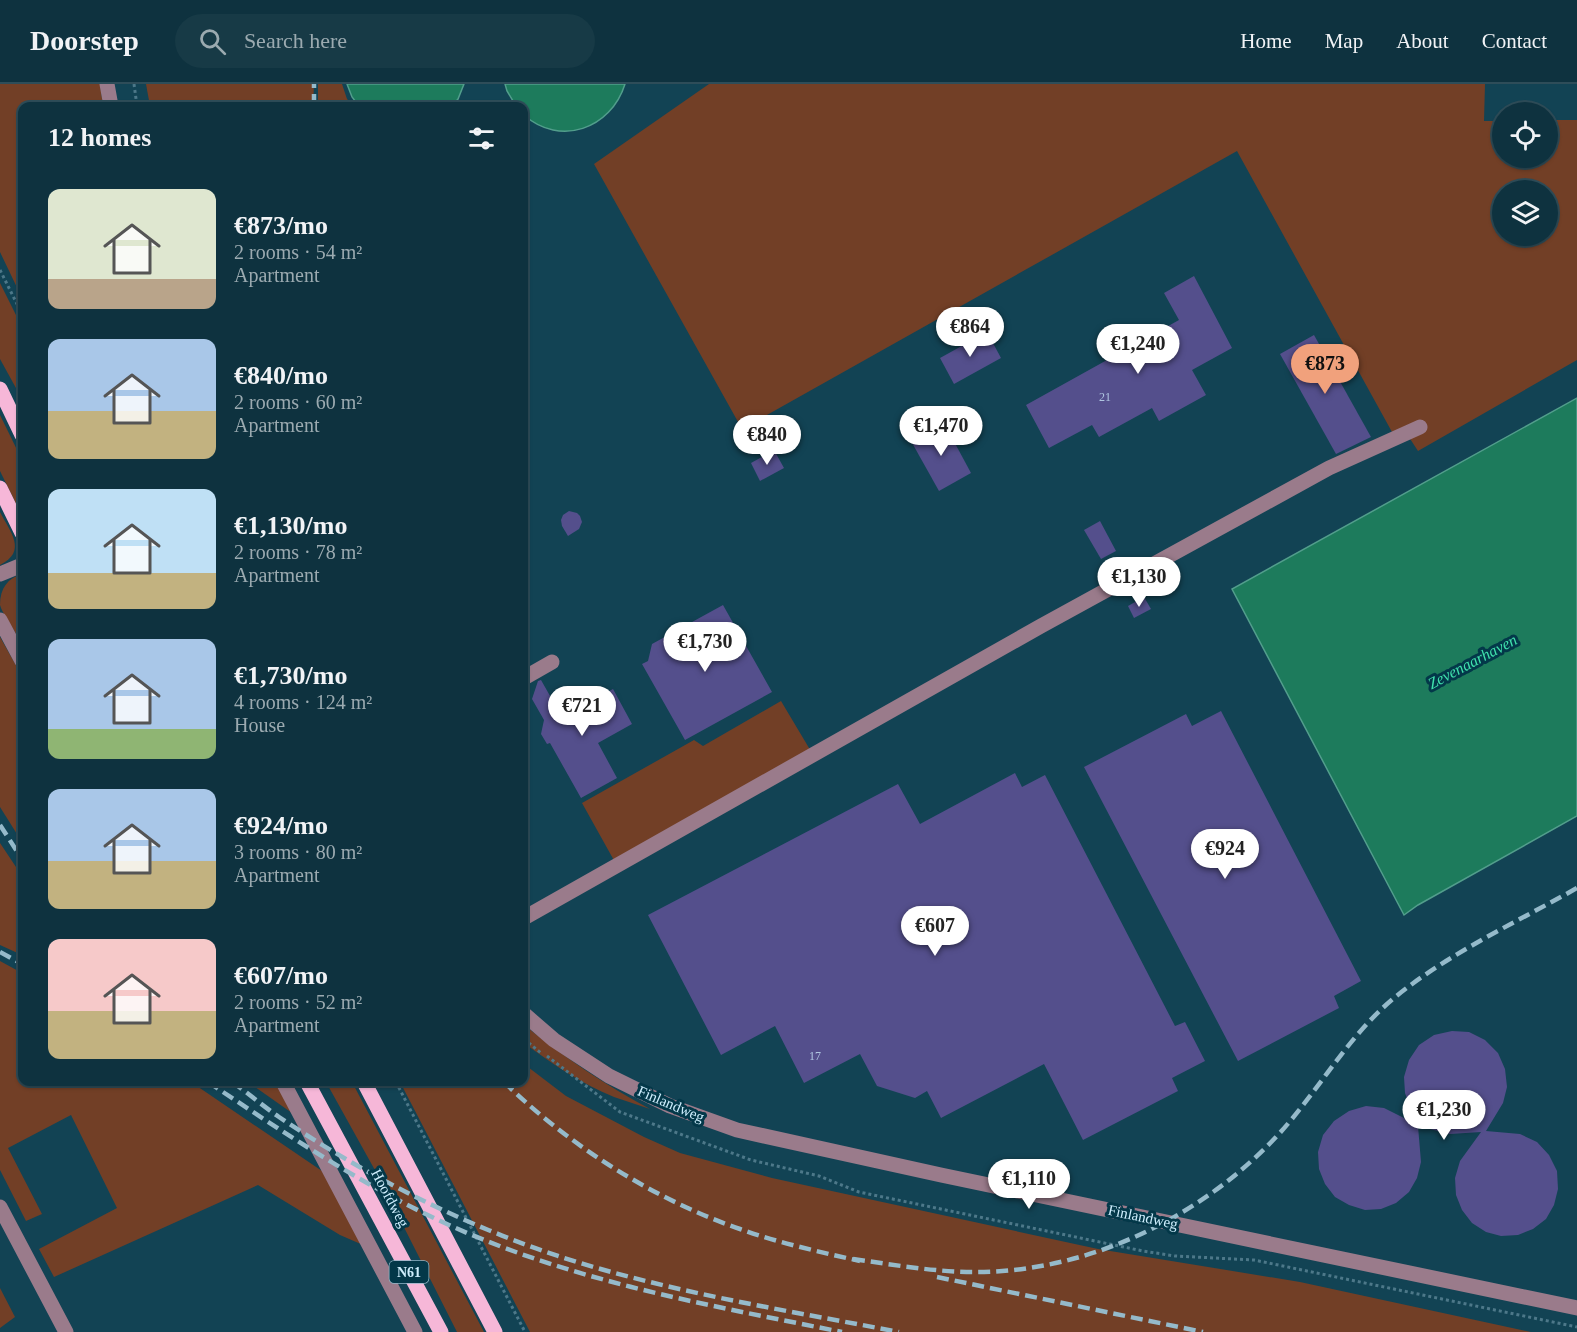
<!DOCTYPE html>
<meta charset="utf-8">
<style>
body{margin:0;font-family:"Times New Roman",serif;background:#173a46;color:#f1f3f6;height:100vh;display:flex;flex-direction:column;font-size:22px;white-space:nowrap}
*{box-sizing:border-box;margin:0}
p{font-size:20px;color:#9baab0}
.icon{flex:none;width:33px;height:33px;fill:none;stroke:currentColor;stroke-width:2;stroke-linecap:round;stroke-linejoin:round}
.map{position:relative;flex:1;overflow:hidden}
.drawer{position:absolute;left:18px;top:18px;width:510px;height:984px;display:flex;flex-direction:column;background:#0e323f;border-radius:12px;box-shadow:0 2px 4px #0004,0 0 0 2px #2e4d59}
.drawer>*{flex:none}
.fabs{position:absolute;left:1492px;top:18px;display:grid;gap:12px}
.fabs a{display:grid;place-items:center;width:66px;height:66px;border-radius:50%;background:#0e323f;box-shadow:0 2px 4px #0004,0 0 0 2px #2e4d59;font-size:30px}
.price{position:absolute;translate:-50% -51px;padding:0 14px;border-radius:21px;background:#fff;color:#222;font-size:20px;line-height:39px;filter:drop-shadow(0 2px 3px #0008)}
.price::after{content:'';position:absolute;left:50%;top:36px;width:18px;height:14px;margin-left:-9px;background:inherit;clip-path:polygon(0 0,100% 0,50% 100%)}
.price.selected{background:#f1a17c;color:#111}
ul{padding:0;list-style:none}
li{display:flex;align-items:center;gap:18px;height:150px;padding:0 30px}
li span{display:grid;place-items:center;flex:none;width:168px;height:120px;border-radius:12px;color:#555}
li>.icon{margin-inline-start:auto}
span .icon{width:72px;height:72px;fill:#fffc;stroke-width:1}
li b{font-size:26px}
h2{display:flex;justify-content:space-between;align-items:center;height:72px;padding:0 30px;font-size:26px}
header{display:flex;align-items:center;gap:36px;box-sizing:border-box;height:84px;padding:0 30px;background:#0e323f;border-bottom:2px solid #2e4d59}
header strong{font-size:28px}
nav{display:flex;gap:33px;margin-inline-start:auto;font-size:21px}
.search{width:420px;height:54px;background:#173a46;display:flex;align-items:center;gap:15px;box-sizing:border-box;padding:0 21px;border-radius:33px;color:#9baab0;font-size:22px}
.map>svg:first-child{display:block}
.green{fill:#723f26;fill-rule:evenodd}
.water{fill:#1d7b5c;stroke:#529e8c;stroke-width:1.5}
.building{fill:#544f8c}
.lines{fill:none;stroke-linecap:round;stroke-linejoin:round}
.path{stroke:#4d7889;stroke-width:3;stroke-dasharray:3 3;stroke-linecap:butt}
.minor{stroke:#9a7b8b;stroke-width:15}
.major{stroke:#f6b7d8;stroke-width:15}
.rail{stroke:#95baca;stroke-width:4.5;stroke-dasharray:12 6;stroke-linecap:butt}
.labels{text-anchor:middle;stroke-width:6;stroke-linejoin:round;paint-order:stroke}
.number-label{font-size:12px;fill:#b0c6e1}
.shield{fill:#033849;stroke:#91b7c7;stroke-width:1.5}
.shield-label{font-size:14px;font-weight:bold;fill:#ceeefd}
.street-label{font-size:15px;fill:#ceeefd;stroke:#033849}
.water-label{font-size:16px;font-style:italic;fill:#3fe1ac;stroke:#033849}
</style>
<header>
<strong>Doorstep</strong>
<div class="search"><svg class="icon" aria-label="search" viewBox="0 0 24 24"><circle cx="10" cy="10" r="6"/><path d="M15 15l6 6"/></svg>Search here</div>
<nav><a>Home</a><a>Map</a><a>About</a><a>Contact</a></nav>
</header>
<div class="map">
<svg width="1577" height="1248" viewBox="0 0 1577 1248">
<rect width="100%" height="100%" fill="#124354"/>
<g class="green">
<path d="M0,0H100L103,22H22V214L0,168Z"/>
<path d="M146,0H314L313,22H150Z"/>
<path d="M318,0H342L347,15L354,22H318Z"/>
<path d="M709,0H1485L1484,37H1503V74H1548V36H1577V276L1418,367L1403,344L1392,348L1237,67L742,345L594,80ZM1503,106H1548V152H1503Z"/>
<path d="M0,199L22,243V315L0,275Z"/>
<path d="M0,331L22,376V432L0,387Z"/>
<path d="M0,428C10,448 28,467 0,481Z"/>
<path d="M22,490V547L16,550C12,542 2,529 0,521C0,504 8,494 22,490Z"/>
<path d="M0,553L22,592V758L0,723Z"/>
<path d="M781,617L812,669L616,780L582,719L694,656L703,662Z"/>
<path d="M0,759L22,792V871L0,861Z"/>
<path d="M0,877L22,889V998H191L322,1087L363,1161L340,1151L258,1101L54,1193L39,1165L117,1124L71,1031L8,1064L42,1130L26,1137L0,1086Z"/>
<path d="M524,941C564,973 605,1001 650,1025C638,1021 626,1017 614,1013C582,1000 551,979 524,959Z"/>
<path d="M524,980L566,1012L644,1053L680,1069L772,1094L1098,1165L1300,1198L1531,1248H530L400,998H524Z"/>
<path d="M248,998H276L292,1029Z"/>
<path d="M326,998H352L484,1248H457L376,1088Z"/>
<path d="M0,1204L15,1233L0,1244Z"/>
</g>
<g class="water">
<path d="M347,0H464L458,15L452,22H359L352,13Z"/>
<path d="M505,0H625C611,45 560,63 524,31V22H516L507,7Z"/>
<path d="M1577,314V732L1418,821L1404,831L1232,505Z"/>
</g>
<g class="building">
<path d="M1194,192L1232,264L1192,286L1206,311L1159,337L1152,324L1099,353L1092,341L1049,364L1026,321L1179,236L1164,209Z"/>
<path d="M987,248L1001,274L954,300L940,274Z"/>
<path d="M1314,251L1371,353L1336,370L1280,270Z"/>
<path d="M944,339L971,389L939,407L911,357Z"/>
<path d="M774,366L784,384L760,397L751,379Z"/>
<path d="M569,427L577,429L580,432L582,438L579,445L568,452L562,442L561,436L563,431Z"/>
<path d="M1100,437L1116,467L1101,475L1084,446Z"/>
<path d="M1144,513L1151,525L1134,534L1128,522Z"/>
<path d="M723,521L772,608L685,656L642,580L648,577L652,560Z"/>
<path d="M541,596L562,633L613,605L632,640L598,659L617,694L581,714L550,659L547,660L541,650L544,636L532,615L538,597Z"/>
<path d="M1221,627L1361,897L1334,912L1339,924L1238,977L1084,683L1186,630L1192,642Z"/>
<path d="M1015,689L1022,703L1045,691L1175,942L1185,938L1205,977L1172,994L1178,1007L1083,1056L1044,980L941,1034L927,1007L915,1014L877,1002L860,970L804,999L775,942L721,971L648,831L898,700L920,740Z"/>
<path d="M1452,947L1469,948L1485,956L1498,969L1505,985L1507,1003L1503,1019L1486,1047L1520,1050L1537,1058L1549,1071L1557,1087L1558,1105L1554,1121L1546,1135L1533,1145L1518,1151L1501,1152L1486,1148L1472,1139L1462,1126L1456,1111L1455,1094L1460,1077L1481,1048L1450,1050L1418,1042L1421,1078L1417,1094L1409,1108L1396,1119L1381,1125L1365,1126L1349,1121L1335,1113L1325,1100L1319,1085L1318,1068L1323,1051L1334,1037L1349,1027L1366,1022L1384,1024L1416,1040L1405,1009L1404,993L1409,976L1419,961L1434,951Z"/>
</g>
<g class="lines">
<g class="path">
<path d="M134,0L137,22"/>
<path d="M0,186L22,230"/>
<path d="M524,955L541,969"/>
<path d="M547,972L620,1028L751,1076L819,1092L859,1108L1143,1167L1175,1172L1254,1176L1577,1243"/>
<path d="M396,998L525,1248"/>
</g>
<g class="minor">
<path d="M107,0L111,22"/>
<path d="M0,490L22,481"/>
<path d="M0,536L22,577"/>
<path d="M524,594L552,578"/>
<path d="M524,834L1041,542L1329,384L1420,343"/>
<path d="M524,930L554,956L609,992L670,1022L737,1046L941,1091L1577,1224"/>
<path d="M283,998L415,1248"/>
<path d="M0,1123L66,1248"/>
</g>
<g class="major">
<path d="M0,305L22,351"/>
<path d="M0,404L22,449"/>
<path d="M307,998L441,1248"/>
<path d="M364,998L495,1248"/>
</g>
<g class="rail">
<path d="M314,22V0"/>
<path d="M0,741L22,775"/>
<path d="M0,868L22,880"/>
<path d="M208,998C286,1050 363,1102 449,1141C575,1198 708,1221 842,1248"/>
<path d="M232,998C248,1009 263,1022 279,1033C365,1091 459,1139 558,1172C668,1208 785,1226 899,1248"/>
<path d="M504,998C570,1062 653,1115 740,1145C779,1159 820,1168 860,1177"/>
<path d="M853,1175C896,1181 939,1189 984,1188C1094,1185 1202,1132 1277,1052C1318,1008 1347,953 1394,914C1449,869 1515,839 1577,804"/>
<path d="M937,1193L1203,1248"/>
</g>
</g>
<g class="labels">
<g class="number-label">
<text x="1105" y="317">21</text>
<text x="815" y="976">17</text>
</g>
<rect class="shield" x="389.5" y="1177" width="39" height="22" rx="4.5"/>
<g class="shield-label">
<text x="409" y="1193">N61</text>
</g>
<g class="street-label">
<text transform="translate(671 1020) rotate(23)" y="5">Finlandweg</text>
<text transform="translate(390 1114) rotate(62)" y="5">Hoofdweg</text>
<text transform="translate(1143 1133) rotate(12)" y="5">Finlandweg</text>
</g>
<g class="water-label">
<text transform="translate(1472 577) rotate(-28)" y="6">Zevenaarhaven</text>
</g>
</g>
</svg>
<div class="fabs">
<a><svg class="icon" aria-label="locate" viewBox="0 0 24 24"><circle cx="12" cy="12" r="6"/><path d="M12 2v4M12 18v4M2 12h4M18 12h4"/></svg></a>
<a><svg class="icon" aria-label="layers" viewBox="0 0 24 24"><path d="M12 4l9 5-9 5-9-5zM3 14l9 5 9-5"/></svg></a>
</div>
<b class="price" style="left:970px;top:274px">€864</b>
<b class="price" style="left:1138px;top:291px">€1,240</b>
<b class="price selected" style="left:1325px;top:311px">€873</b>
<b class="price" style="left:941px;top:373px">€1,470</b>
<b class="price" style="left:767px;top:382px">€840</b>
<b class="price" style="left:1139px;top:524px">€1,130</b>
<b class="price" style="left:705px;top:589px">€1,730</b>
<b class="price" style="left:582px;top:653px">€721</b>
<b class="price" style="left:1225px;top:796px">€924</b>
<b class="price" style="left:935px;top:873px">€607</b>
<b class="price" style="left:1444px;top:1057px">€1,230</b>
<b class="price" style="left:1029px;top:1126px">€1,110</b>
<section class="drawer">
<h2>12 homes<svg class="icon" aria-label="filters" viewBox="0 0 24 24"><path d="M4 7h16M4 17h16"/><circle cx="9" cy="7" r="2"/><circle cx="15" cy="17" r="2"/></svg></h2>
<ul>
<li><span style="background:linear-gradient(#dfe7d0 75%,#b9a48a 0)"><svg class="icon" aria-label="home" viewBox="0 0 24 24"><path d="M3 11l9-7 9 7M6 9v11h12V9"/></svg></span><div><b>€873/mo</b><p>2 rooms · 54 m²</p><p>Apartment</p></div></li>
<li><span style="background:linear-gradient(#a9c7e8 60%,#c2b280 0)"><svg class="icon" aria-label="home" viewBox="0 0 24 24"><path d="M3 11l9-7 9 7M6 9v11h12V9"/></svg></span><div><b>€840/mo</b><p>2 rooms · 60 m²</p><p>Apartment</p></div></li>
<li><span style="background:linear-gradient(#bfe0f5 70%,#c2b280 0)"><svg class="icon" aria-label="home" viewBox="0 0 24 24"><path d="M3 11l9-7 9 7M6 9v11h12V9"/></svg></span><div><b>€1,130/mo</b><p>2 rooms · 78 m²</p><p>Apartment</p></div></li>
<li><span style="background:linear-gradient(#a9c7e8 75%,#8fb573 0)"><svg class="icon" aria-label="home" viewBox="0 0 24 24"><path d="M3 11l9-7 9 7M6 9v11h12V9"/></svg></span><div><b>€1,730/mo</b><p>4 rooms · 124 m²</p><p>House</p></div></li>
<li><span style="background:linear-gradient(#a9c7e8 60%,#c2b280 0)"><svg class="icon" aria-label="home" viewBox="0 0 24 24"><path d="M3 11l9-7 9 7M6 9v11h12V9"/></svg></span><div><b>€924/mo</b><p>3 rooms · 80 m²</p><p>Apartment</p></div></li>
<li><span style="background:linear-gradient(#f6c9c9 60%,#c2b280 0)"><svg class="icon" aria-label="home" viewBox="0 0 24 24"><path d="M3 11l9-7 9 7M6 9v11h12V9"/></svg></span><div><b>€607/mo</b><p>2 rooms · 52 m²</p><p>Apartment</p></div></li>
</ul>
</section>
</div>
